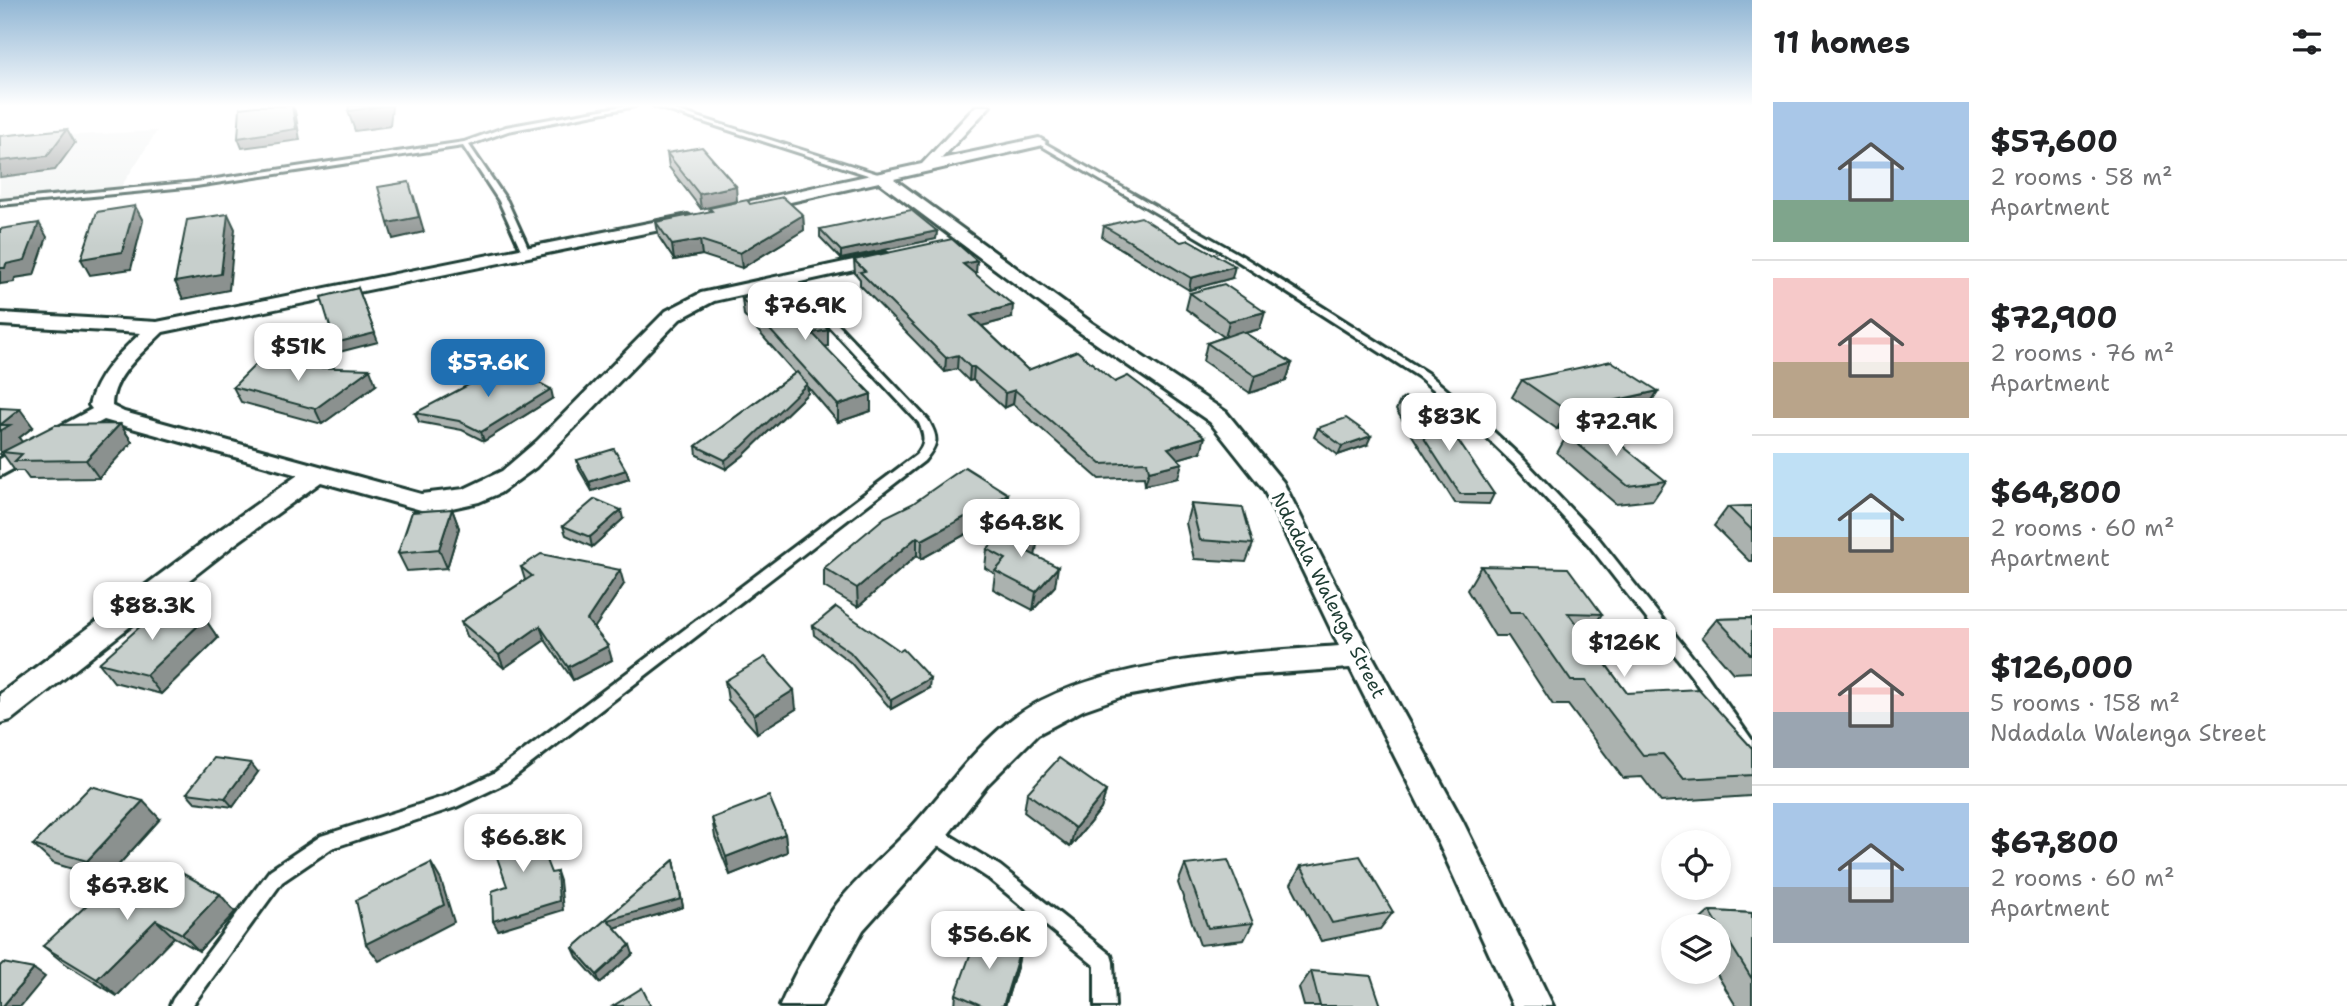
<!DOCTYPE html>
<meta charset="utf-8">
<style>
body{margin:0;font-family:"Shantell Sans",sans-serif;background:#f6f6f6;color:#202124;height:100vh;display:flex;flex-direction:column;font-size:26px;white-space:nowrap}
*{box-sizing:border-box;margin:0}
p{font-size:23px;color:#757577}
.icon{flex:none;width:38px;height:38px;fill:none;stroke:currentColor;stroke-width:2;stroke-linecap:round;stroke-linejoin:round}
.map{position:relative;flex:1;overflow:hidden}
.panel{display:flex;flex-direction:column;background:#fff;width:595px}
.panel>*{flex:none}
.controls{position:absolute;left:1661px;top:830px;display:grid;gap:14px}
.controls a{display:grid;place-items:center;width:70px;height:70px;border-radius:50%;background:#fff;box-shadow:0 4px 10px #0003;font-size:35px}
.price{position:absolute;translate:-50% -60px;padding:0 16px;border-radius:14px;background:#fff;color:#222;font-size:23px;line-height:46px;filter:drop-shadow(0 2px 4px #0008)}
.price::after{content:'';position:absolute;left:50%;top:42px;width:21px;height:16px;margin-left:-10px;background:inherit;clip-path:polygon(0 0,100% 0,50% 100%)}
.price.selected{background:#1f6fb2;color:#fff}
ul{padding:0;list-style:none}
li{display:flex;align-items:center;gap:21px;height:175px;padding:0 21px}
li+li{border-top:2px solid #e0e0e0}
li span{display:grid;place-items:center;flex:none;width:196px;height:140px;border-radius:0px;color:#555}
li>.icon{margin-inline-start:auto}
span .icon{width:84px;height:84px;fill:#fffc;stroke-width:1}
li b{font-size:30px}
h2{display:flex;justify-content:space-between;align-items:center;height:84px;padding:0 21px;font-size:30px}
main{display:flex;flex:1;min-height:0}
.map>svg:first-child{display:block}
.built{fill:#eef1f0}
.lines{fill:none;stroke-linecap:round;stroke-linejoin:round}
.lane-casing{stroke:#1f3d34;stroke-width:6}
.street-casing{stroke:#1f3d34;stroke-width:6}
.lane{fill:#fff;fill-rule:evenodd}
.street{fill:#fff;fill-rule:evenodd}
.wall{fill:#abb2af;stroke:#1f3d34;stroke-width:2}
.shaded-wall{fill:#8b918f;stroke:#1f3d34;stroke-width:2}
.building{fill:#c7cfcc;stroke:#1f3d34;stroke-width:2}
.labels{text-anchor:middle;stroke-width:7;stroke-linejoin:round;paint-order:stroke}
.street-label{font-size:19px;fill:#1f3d34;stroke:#fff}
</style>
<main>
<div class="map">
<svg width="1752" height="1006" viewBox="0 0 1752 1006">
<rect width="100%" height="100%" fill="#fff"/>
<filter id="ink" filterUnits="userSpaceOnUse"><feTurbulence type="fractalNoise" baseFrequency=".0143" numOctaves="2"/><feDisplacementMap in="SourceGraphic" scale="14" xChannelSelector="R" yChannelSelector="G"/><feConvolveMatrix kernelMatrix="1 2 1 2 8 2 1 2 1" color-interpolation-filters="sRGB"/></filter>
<g filter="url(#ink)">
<path class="built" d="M157,131L117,193L0,203V139Z"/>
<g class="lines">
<g class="lane-casing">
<g id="lane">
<path d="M623,106H635L508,131L469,145L507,201L531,254L527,257L523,254L499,201L463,146L196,186L0,205V201L196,182L464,142L506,127Z"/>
<path d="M654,106H663L884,176L877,178Z"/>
<path d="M1039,140L1242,256L1427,373L1468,408L1524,460L1599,539L1702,669L1752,740V760L1746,758L1692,677L1589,545L1516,466L1460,412L1419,377L1236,260L1037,143L1035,142Z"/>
<path d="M789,275L792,276L928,420C939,439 938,444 924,461L506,783L456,807L332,848L282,882L192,1006H170L173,999L270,870L321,836L446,796L494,773L916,455C926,444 925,437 919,423L786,280V276Z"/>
<path d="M930,823L1000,866L1111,955L1113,962L1115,1006H1095V966L988,878L924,836L922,831L924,826Z"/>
</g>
</g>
<g class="street-casing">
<g id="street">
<path d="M976,106H990L941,159L1039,138L1046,142L1039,146L894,179L1092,323L1226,412L1283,482L1371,654L1463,822L1553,1006H1513L1439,844L1350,668L1235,676L1120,697L1083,710L1038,734L987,785L942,842L863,930L821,1006H780C792,978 819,928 837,904C858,877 887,853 911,828C945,791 975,746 1016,716C1093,660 1246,653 1339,646L1264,490L1210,422L1078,331L879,182L751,211L743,206L751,201L922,164Z"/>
<path d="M688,215L696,220L694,223L163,332C143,352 112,376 112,406L124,412L421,494L464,489L502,471L537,441L666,311L701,293L886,253L895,258L886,263L714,301L680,319L536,467L500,493L479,502L447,509L421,510L321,482L235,544L11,720L0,723V694L217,532L298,475L104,420L0,476V459L92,409L89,405C97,375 118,354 141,333L0,325V313L157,322Z"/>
</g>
</g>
<use href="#lane" class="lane"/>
<use href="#street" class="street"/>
</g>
<g class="wall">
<path d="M667,153L737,201L701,209L669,167Z"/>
<path d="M750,204L803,215L804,230L742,268L702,255L674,260L659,237L656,222L710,212L709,208Z"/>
<path d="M1104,226L1232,278L1189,290L1102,237Z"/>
<path d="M820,229L937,231L936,239L841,259L820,237Z"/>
<path d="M854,260L976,273L975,274L1012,318L982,326L1028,370L1201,452L1177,459L1178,478L1145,485L1144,477L1099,479L1013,404L1004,408L973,380L969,381L957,369L945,372L860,285V279L855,273Z"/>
<path d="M1190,293L1260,329L1245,333L1292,363L1286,381L1250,393L1203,361L1207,343L1224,337L1186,309Z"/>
<path d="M742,299L828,330V346L825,347L871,394V411L838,422L808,387V393L744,455L726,469L697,455L696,446L795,373L744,315Z"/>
<path d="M271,366L376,385L322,424L241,402L233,387Z"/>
<path d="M1522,380L1658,391L1647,408L1557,429L1512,397Z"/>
<path d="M553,398L484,441L462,430L419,422L415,413Z"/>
<path d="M1400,401L1494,494L1489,504L1455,503L1396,410Z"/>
<path d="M0,408L33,427L19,438L22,442L120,424L132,442L99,478L29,479L23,471H15L3,454L0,456Z"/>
<path d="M1318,428L1367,445L1338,455L1314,437Z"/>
<path d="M1567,435L1666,481L1653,500L1616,504L1557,453Z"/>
<path d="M577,460L626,470L629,479L592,491L579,469Z"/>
<path d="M1008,494L1006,512L921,559L917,555L858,607L824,587V568Z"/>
<path d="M1191,504L1253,544L1246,562L1194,559L1186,523Z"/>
<path d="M1752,506V561H1749L1714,526L1728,507Z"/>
<path d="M452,509L459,528L447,568L407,571L398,553Z"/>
<path d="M623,519L592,547L566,535L563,526Z"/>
<path d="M987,549L1035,555L1055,586L1033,610L993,589L995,574L985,568Z"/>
<path d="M1481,566L1602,614L1586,637L1627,693L1752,748V794L1750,796L1661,802L1642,777L1623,778L1568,705H1553L1508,636H1495L1467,590Z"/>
<path d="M521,567L624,584L594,628L612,660L573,680L545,640L504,668L466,636L461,622L525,580Z"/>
<path d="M1752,618V672L1733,673L1702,637L1717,619Z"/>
<path d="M205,619L218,638L161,694L114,682L99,663Z"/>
<path d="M813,626L929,688L891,709L850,662L814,635Z"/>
<path d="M725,681L796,709L757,733L728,700Z"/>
<path d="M258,772L233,807L195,802L187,793Z"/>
<path d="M1106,791L1101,809L1070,847L1024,812L1027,793Z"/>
<path d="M712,818L785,834L787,852L730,875L715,837Z"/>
<path d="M160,819L106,879L53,863L33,845Z"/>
<path d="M674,860L683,907L614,928L633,954L600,983L577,957L573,948Z"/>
<path d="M1185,865L1253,923L1244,940L1200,945L1178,883Z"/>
<path d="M1301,866L1393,912L1380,929L1321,941L1291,884Z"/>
<path d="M142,906L235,912L199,951L174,937L117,996L64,963L43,946Z"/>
<path d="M1710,911L1752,913V1006H1736L1715,971H1718V926H1693Z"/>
<path d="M1021,947L1018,964L1005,1006H955L956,994Z"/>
<path d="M1311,971L1381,1006H1304L1299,988Z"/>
</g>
<g class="shaded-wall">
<path d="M292,106L295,111L300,140L242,148L238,138Z"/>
<path d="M383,106H392L390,126L355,131L348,111Z"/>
<path d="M67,129L75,143L55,170L0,177V161Z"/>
<path d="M736,186L737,201L701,209L699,194Z"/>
<path d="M414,197L424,232L393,239L388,223Z"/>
<path d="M135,206L143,221L131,269L90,275L81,259Z"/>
<path d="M228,214L235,229L229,290L183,299L175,282Z"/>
<path d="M803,215L804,230L742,268L740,253Z"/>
<path d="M39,223L47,237L34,275L15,278L14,282L0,284V268L6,264Z"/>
<path d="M937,231L936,239L841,259V251Z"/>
<path d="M700,240L702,255L674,260L672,245Z"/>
<path d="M977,261L976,273L962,277L963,264Z"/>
<path d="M1235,266L1232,278L1189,290L1191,278Z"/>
<path d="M358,288L378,342L339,352L335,343Z"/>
<path d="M1013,305L1012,318L970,329L971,316Z"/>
<path d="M1265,312L1260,329L1225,338L1229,321Z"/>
<path d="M828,330V346L813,350L812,333Z"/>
<path d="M958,355L957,369L945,372L946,358Z"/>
<path d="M1292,363L1286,381L1250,393L1255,376Z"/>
<path d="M970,367H974L973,380L969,381Z"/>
<path d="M370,369L376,385L322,424L315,409Z"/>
<path d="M807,384L808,393L744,455L726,469L725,460Z"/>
<path d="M551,389L553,398L484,441L481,432Z"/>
<path d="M1015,390L1013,404L1004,408L1005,393Z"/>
<path d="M1658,391L1647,408L1557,429L1567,411Z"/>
<path d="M871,394V411L838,422V405Z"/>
<path d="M20,409L33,427L19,438L23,443L2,452L3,454L0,456V425Z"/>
<path d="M120,424L132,442L99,478L86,460Z"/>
<path d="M1371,436L1367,445L1338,455L1342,446Z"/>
<path d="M1205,437L1201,452L1164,463L1168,448Z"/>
<path d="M1182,463L1178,478L1145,485L1149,471Z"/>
<path d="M626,470L629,479L592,491L589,482Z"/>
<path d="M1008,494L1006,512L921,559L922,540Z"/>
<path d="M452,509L459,528L447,568L439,549Z"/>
<path d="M621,510L623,519L592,547L590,537Z"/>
<path d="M917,537V555L858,607L857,588Z"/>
<path d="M1038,538L1035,557L1026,551Z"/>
<path d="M1058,567L1055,586L1033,610L1036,592Z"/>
<path d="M620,570L624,584L591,633L587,620Z"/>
<path d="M205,619L218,638L161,694L146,675Z"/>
<path d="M540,626L545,640L504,668L499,655Z"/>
<path d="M608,646L612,660L573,680L568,667Z"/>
<path d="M930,678L929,688L891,709V700Z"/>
<path d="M794,690L796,709L757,733L754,715Z"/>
<path d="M251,763L258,772L233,807L225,798Z"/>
<path d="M1106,791L1101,809L1070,847L1075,828Z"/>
<path d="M143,801L160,819L106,879L87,861Z"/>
<path d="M785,834L787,852L730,875L726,857Z"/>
<path d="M674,860L683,907L611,929L608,920Z"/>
<path d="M431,863L441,880L454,922L379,961L366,944Z"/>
<path d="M557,872L560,881L563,910L498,930L493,921Z"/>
<path d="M220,894L235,912L199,951L182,934Z"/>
<path d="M156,920L174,937L117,996L97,979Z"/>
<path d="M630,945L633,954L600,983L597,975Z"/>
<path d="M1021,947L1018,964L1005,1006H1003Z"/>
<path d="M34,969L45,977L21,1006H3Z"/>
</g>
<g class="building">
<path d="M256,106H292L296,129L238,138L240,108Z"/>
<path d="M349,106H383L348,111Z"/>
<path d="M67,129L47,156L0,161V136Z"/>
<path d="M702,147L736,186L699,194L667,153Z"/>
<path d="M409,182L419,217L388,223L378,187Z"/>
<path d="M783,197L803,215L740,253L700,240L672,245L656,222L712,211L709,208L747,200L750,204Z"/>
<path d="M135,206L122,252L81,259L97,212Z"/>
<path d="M911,210L937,231L841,251L820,229Z"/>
<path d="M228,214L221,274L175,282L187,220Z"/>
<path d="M1141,217L1181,242L1189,240L1235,266L1191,278L1104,226Z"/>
<path d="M39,223L25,260L6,264L5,268H0V229Z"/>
<path d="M952,239L977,261L963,264L1013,305L971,316L1028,370L1077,351L1115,382L1128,376L1167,405L1205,437L1168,448L1182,463L1149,471L1147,462L1101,464L1015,390L1005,393L974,367H970L958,355L946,358L860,272L865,271L854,260Z"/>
<path d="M1224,284L1265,312L1229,321L1190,293Z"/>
<path d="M773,286L810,308L828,330L812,333L871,394L838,405L742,299Z"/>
<path d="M358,288L375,333L335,343L321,297Z"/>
<path d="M1242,331L1292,363L1255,376L1207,343Z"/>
<path d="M1611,361L1658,391L1567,411L1522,380Z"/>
<path d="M257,363L271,366L370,369L315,409L233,387Z"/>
<path d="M506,365L551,389L481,432L459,421L415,413Z"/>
<path d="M797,372L807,384L743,446L725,460L696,446Z"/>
<path d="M1405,397L1459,442L1494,494H1460L1400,401Z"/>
<path d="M0,408L20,409L0,425Z"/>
<path d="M1346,418L1371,436L1342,446L1318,428Z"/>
<path d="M120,424L86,460L15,461L22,454L2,452L55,425Z"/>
<path d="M0,425H10L0,431Z"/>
<path d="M1604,431L1666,481L1628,486L1567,435Z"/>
<path d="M614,449L626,470L589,482L577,460Z"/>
<path d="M965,467L1008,494L922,540L917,537L857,588L824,568L885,517L912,504Z"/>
<path d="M595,499L621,510L590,537L563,526Z"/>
<path d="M1191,504L1243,508L1253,544L1200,540Z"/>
<path d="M1752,506V530L1728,507Z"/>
<path d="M452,509L439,549L398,553L412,512Z"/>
<path d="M1011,525L1038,538L1026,551L1058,567L1036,592L995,571L1006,559L987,549Z"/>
<path d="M541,554L620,570L587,620L608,646L568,667L540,626L499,655L461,622L532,576L521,567Z"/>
<path d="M1481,566L1568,568L1602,614L1568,613L1627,693L1699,689L1752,748V775L1684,779L1663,754L1643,755L1586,681H1571L1523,612H1510Z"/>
<path d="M836,607L900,651L903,649L930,678L891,700L850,652L813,626Z"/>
<path d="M161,608L205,619L146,675L99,663Z"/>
<path d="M1752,618V654H1750L1717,619Z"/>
<path d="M765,657L794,690L754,715L725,681Z"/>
<path d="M214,758L251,763L225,798L187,793Z"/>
<path d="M1059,758L1106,791L1075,828L1027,793Z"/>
<path d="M91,786L143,801L87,861L33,845Z"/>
<path d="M769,796L785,834L726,857L712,818Z"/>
<path d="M531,821L551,873L557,872L559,901L493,921L492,891L507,886L491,840Z"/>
<path d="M1360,856L1393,912L1332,923L1301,866Z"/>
<path d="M674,860L681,899L608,920L630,945L597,975L573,948Z"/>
<path d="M1228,860L1253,923L1208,928L1185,865Z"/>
<path d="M431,863L444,905L366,944L356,900Z"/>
<path d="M178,871L220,894L182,934L156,920L97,979L43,946L107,886L142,906Z"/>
<path d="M1710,911L1752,913V979Z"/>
<path d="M979,930L1021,947L1003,1006H983L956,994Z"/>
<path d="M3,963L34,969L3,1006H0V966Z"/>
<path d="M1311,971L1371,976L1381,1006H1320Z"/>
<path d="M642,988L651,1006H613Z"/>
</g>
</g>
<linearGradient id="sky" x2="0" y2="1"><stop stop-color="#91b6d4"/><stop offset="0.43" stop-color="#fff"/><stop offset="1" stop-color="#fff" stop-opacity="0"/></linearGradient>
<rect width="1752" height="246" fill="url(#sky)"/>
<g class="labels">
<g class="street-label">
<text transform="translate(1329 595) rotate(63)" y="7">Ndadala Walenga Street</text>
</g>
</g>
</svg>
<div class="controls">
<a><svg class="icon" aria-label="locate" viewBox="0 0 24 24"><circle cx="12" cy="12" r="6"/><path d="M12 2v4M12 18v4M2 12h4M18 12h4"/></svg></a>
<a><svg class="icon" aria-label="layers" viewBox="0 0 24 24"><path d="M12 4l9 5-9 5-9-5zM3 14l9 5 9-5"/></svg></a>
</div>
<b class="price" style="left:805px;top:342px">$76.9K</b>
<b class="price" style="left:298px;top:383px">$51K</b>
<b class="price selected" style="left:488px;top:399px">$57.6K</b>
<b class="price" style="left:1449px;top:453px">$83K</b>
<b class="price" style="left:1616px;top:458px">$72.9K</b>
<b class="price" style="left:1021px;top:559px">$64.8K</b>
<b class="price" style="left:152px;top:642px">$88.3K</b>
<b class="price" style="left:1624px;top:679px">$126K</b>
<b class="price" style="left:523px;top:874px">$66.8K</b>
<b class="price" style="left:127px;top:922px">$67.8K</b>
<b class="price" style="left:989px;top:971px">$56.6K</b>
</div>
<section class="panel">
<h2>11 homes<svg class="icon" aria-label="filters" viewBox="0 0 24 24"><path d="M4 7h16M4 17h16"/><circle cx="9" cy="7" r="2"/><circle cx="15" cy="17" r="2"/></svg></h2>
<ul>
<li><span style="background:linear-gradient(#a9c7e8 70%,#7fa58c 0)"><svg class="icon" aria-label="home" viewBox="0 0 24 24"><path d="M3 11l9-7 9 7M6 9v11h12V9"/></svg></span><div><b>$57,600</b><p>2 rooms · 58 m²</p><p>Apartment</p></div></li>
<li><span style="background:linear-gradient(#f6c9c9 60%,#b9a48a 0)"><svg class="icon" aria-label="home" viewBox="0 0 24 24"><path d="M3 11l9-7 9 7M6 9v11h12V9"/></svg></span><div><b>$72,900</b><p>2 rooms · 76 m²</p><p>Apartment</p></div></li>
<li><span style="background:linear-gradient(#bfe0f5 60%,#b9a48a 0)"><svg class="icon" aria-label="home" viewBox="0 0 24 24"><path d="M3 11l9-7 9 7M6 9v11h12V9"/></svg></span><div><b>$64,800</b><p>2 rooms · 60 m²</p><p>Apartment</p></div></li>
<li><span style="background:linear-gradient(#f6c9c9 60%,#9aa5b1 0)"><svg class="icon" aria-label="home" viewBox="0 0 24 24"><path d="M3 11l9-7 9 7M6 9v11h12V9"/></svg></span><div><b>$126,000</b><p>5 rooms · 158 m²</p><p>Ndadala Walenga Street</p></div></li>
<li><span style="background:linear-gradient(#a9c7e8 60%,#9aa5b1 0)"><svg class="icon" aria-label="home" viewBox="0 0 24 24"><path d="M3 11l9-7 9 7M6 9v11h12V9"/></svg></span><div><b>$67,800</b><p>2 rooms · 60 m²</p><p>Apartment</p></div></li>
</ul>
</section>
</main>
